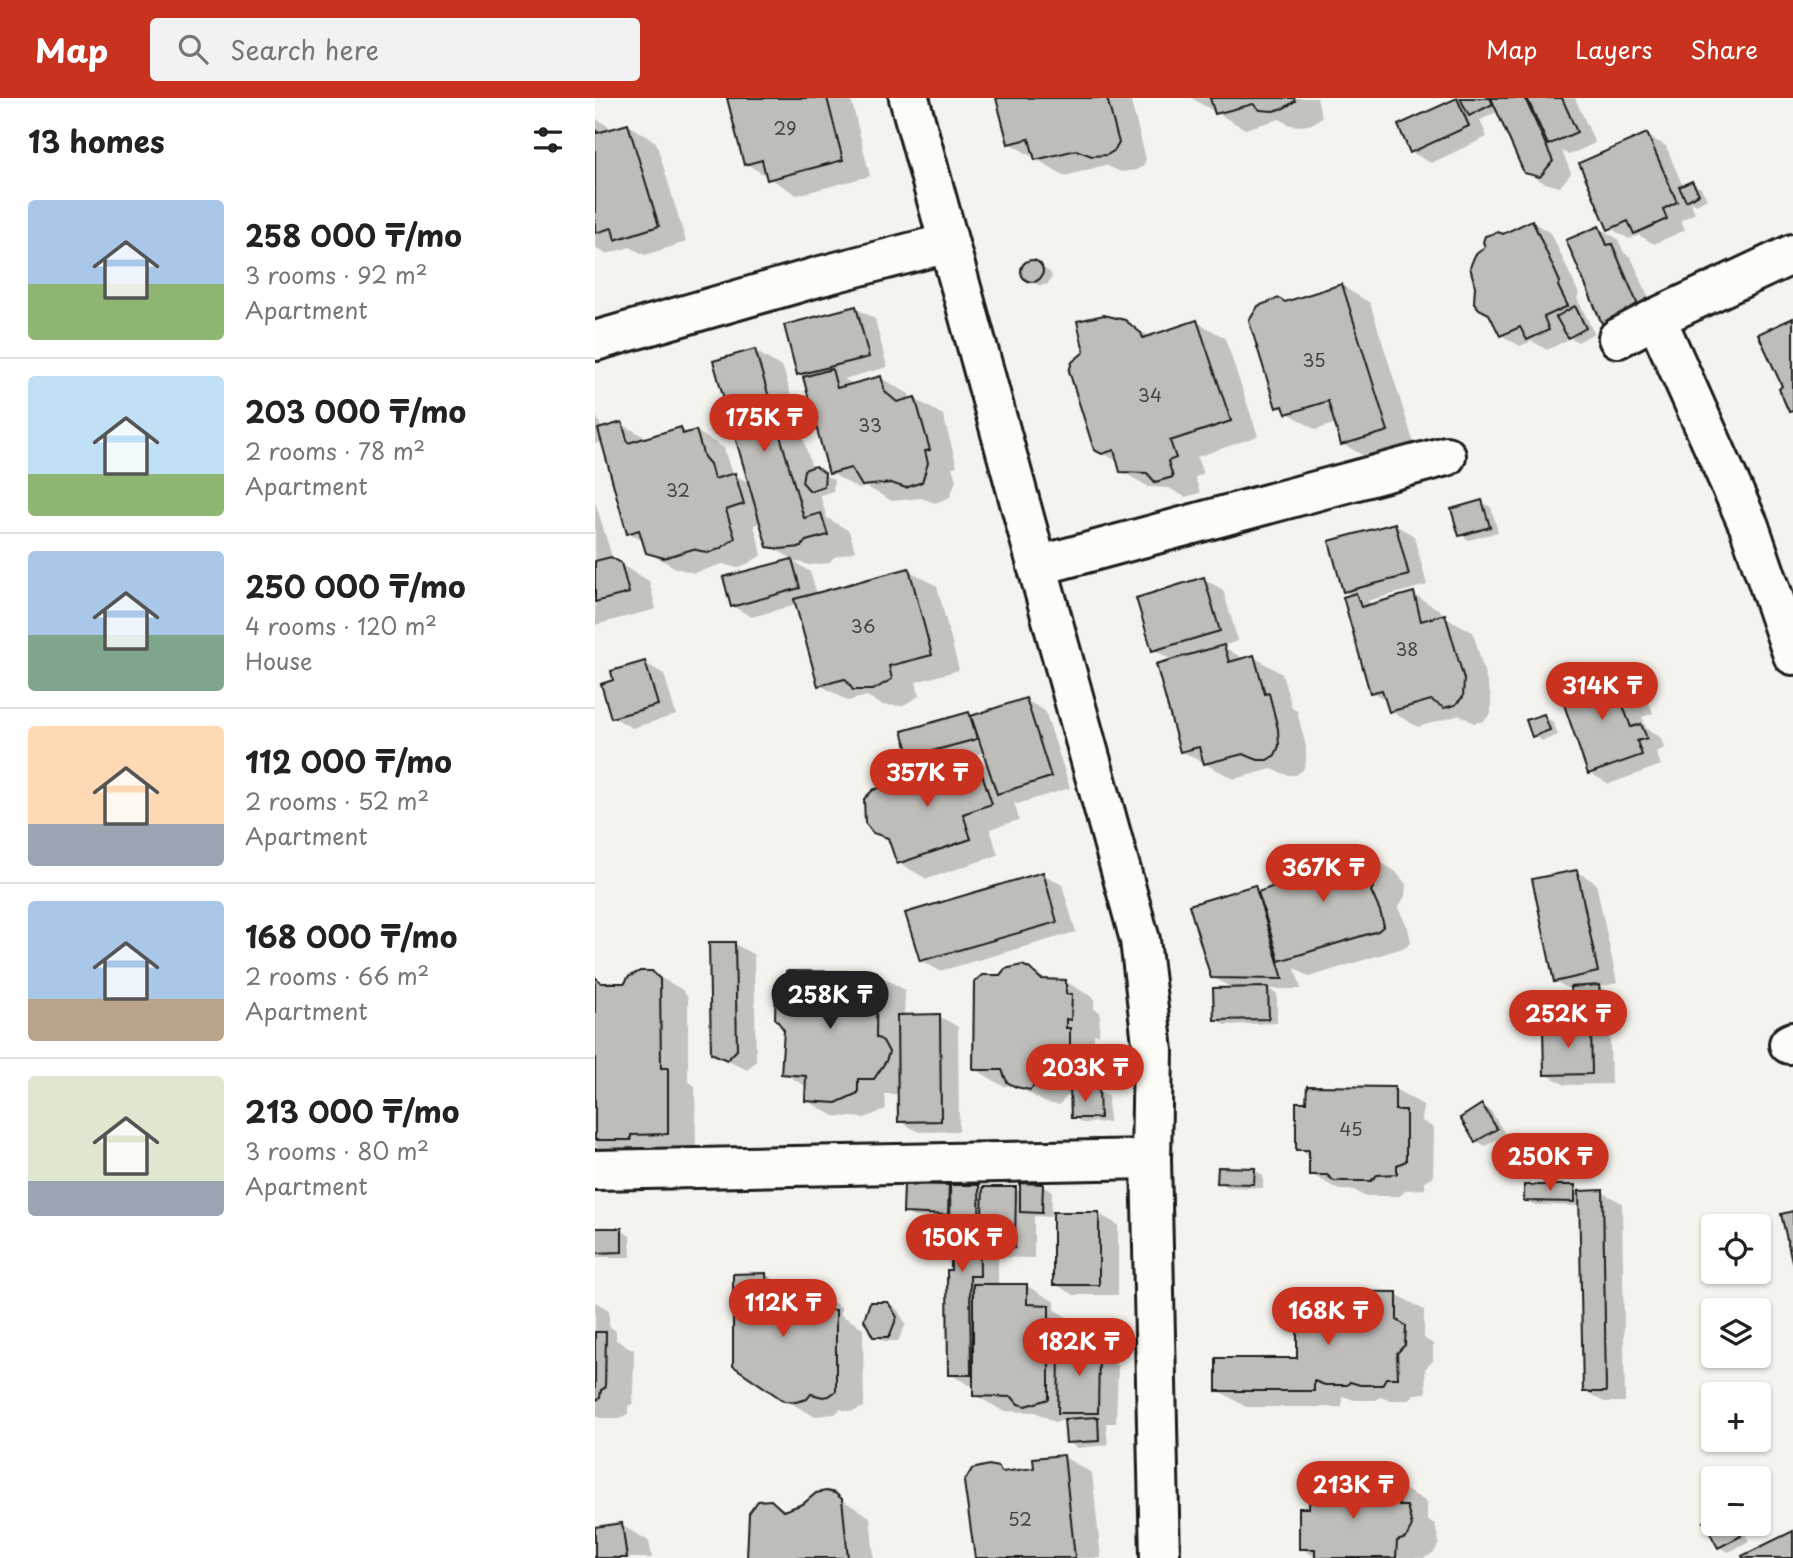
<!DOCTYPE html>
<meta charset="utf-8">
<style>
body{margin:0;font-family:"Playpen Sans",sans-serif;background:#f2f2f2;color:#222;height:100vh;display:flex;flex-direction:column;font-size:26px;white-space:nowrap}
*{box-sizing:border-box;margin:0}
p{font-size:23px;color:#767676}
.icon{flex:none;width:38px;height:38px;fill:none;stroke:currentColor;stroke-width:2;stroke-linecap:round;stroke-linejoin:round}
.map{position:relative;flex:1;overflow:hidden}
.panel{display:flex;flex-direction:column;background:#fff;width:595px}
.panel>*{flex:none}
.buttons{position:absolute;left:1106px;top:1116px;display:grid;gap:14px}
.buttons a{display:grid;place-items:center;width:70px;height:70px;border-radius:7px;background:#fff;box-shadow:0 2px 5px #0004;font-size:35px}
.price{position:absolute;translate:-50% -60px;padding:0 16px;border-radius:24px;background:#c8321e;color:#fff;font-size:23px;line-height:46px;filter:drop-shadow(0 2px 4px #0008)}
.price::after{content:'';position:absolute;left:50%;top:42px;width:21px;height:16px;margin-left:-10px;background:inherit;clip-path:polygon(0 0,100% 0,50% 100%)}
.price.selected{background:#222;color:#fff}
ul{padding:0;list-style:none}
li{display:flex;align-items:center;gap:21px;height:175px;padding:0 28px}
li+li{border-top:2px solid #e0e0e0}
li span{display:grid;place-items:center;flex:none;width:196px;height:140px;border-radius:7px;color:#555}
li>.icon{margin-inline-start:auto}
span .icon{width:84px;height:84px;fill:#fffc;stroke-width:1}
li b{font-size:30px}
h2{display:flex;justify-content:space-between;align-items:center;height:84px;padding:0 28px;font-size:30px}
header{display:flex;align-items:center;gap:42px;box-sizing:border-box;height:98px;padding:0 35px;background:#c8321e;color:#fff}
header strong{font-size:33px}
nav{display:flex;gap:38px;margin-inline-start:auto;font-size:24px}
.search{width:490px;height:63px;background:#f2f2f2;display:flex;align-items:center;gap:18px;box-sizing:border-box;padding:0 24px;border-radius:7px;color:#767676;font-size:26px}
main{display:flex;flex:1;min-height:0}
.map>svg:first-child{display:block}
.shadow{fill:#0003;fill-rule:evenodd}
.building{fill:#bebdba;stroke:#1c1c1c;stroke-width:2}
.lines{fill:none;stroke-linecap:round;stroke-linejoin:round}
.minor-casing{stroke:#1c1c1c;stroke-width:44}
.minor{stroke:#fdfcf7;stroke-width:38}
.labels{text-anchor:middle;stroke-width:7;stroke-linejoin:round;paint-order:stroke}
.number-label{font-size:18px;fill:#444}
</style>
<header>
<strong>Map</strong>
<div class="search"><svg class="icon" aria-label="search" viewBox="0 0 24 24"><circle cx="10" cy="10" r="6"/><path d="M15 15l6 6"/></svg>Search here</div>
<nav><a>Map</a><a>Layers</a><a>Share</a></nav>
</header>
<main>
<section class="panel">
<h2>13 homes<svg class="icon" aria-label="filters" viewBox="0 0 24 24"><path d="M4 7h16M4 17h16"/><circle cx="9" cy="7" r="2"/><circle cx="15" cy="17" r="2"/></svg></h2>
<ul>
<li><span style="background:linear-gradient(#a9c7e8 60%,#8fb573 0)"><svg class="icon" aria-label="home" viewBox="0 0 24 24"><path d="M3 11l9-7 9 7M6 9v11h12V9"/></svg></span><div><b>258 000 ₸/mo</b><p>3 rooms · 92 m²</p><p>Apartment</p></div></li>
<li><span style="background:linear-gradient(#bfe0f5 70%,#8fb573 0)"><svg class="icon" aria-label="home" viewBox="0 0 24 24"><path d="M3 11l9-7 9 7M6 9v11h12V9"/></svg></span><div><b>203 000 ₸/mo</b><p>2 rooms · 78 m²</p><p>Apartment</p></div></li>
<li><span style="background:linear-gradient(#a9c7e8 60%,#7fa58c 0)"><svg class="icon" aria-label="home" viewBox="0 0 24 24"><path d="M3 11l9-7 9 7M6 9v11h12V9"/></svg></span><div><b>250 000 ₸/mo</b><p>4 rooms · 120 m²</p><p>House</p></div></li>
<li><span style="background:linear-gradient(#ffd9b3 70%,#9aa5b1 0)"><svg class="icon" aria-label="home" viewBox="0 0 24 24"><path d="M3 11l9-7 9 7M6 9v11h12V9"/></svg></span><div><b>112 000 ₸/mo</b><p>2 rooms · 52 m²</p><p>Apartment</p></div></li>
<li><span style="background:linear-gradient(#a9c7e8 70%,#b9a48a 0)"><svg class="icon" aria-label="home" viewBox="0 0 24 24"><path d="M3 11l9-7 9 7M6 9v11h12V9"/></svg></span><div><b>168 000 ₸/mo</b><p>2 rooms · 66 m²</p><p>Apartment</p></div></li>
<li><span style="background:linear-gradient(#dfe7d0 75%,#9aa5b1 0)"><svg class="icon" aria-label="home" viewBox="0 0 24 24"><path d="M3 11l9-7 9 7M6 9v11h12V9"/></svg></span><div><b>213 000 ₸/mo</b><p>3 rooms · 80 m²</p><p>Apartment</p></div></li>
</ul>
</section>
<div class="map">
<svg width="1198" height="1460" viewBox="0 0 1198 1460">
<rect width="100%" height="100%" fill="#f4f3ee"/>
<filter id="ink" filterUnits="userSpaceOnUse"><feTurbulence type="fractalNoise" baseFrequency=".0143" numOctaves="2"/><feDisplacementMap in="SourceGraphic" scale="14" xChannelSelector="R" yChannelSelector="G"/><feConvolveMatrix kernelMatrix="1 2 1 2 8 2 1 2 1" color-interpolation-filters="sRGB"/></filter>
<g filter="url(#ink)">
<g class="shadow">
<path d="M134,0H248L257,5L275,78L202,97L150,65Z"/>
<path d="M403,0H535L551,61L548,68L541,72L526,74L510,67L470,78L414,45Z"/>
<path d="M596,0H722L727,19L717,26L707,28L695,27L685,21L650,31Z"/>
<path d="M867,0H980L1000,45L974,57L967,53L976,75L965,89L950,85L930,74L904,13L885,22L892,39L836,65L816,54L862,2L871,7Z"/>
<path d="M0,20L19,32L33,27L61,44L91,144L50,157L35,149L11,156L0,150Z"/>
<path d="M1051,37L1071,48L1088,89L1096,85L1106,90L1112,101L1101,107L1095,103L1100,115L1086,122L1090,132L1059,146L1044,137L1034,141L1015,130Z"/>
<path d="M937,124L956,135L984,196L982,200L999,235L983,244L969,236L972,242L952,252L937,243L925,248L906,237L908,138Z"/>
<path d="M1004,130L1023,141L1029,155L1036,159L1064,223L1028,238Z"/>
<path d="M437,164L455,174L457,179L452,187H443L433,181L428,173L432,165Z"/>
<path d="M747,188L775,205L820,349L776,362L748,346L741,325L721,332L682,308Z"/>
<path d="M260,210L280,221L292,269L249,281L260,287L286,280L314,296L315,302L320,301L348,317L362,368L357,369L361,382L355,399L340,405L326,400L297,403L272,389L264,391L236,375L210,280L204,276Z"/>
<path d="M529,224L556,239L602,224L630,240L663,338L602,359L608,376L600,379L605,395L590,399L574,390L554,389L526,373L524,364L500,351Z"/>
<path d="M160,253L188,270L217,371L239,382L238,393L225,397L232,420L254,433L260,453L239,459L234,465L215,467L198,463L215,474L222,496L313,472L342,488L364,572L321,584L324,598L307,608L287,607L272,598L253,603L225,587L202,506L157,519L137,508L130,481L199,462L173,447L165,425L159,427L167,457L154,465L142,470L128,466L99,475L81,470L52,454L49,444L33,434L8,343L0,346V313L7,332L27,326L53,341L86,331L94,336L101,333L129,350L137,377H140L156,386Z"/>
<path d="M0,403L18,462L54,483L61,511L0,527Z"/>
<path d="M887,404L896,409L903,434L874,442L865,436Z"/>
<path d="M800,427L819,438L832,487L772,503L779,507L818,496L846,513L848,518L878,534L896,599V615L889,623L879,625L865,617L823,629L795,613L792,603L777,594L758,498L749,493Z"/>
<path d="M609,481L628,492L643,543L627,548L651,562L659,559L687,576L697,610L702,613L711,649V664L708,672L701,677H692L677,671L639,681L586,653L578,563L558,551Z"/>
<path d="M50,565L69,576L81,617L37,630L18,619L20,583Z"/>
<path d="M1020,575L1039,586L1042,593L1052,599L1058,615L1047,619L1051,630L1065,639L1070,650L1061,654L1066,667L1014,686L995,675Z"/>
<path d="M431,602L450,613L475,690L422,706L419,704L424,722L395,731L403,757L332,781L304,765L297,744L279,734L381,660L394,668L390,654L335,669L316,658L374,616L379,619ZM375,635L386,641V645L373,638Z"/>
<path d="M949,618L958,624L963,637L948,643L939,638Z"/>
<path d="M771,756L800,773L811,786L810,798L803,810L813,830L816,844L811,849L714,879L700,870L706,891H673L682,896V925L630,927L620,921L639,891L617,879L660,789L668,794Z"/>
<path d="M982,774L1001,785L1022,885L1004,889L1013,894L1016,919L989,922L980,916L977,893L960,883Z"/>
<path d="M448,776L467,787L481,834L345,873L326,862Z"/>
<path d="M140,846L159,857L161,963L152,972L118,954Z"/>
<path d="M434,871L454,883L471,884L499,900V911L505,914L504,937L499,936V946L503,948V971H498L497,983H475L474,993H504L513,998L514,1024L487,1025L478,1019L477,993L464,1007L451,1005L422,988H408L380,971L406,879Z"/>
<path d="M57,875L86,891L93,899V983L100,988L101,1051L17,1057L0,1048V880L13,887L31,886Z"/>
<path d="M282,876L310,892L309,919L344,918L363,929L364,1033L324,1034L304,1023V996H290L291,1011L270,1020L239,1018L211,1002L212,989L188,975Z"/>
<path d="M995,928L1015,939L1016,986L970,987L951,976Z"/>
<path d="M800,991L828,1007L827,1023L839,1030L838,1079L830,1083V1091L811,1092L805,1098H769L759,1092H744L716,1076V1058L703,1051Z"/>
<path d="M887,1008L896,1013L910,1036L891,1048L881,1043Z"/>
<path d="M659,1072L668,1077V1090L633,1089L624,1084Z"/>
<path d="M384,1088L420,1091L427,1095L447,1088L457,1093L456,1119L439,1118V1160L407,1159L403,1157V1188H432L460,1204V1212L482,1225V1244H492L512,1255L523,1269L521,1325H511L513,1347L482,1350L473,1344L480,1322L474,1319L460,1324L441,1314L408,1313L380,1297V1287H374L355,1276L357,1121L319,1119L309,1114L353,1089L357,1091Z"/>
<path d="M979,1089L989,1094H1007L1027,1105L1030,1304H1009L990,1293L986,1108L940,1107L931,1102Z"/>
<path d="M504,1116L523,1127V1197H479L460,1186Z"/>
<path d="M0,1132H26L35,1138L36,1159H0Z"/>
<path d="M140,1177H171L199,1193L218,1192L246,1209V1217L268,1230L269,1309L257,1314L245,1311L240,1316L219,1318L190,1302Z"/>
<path d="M801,1196L829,1212V1240L838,1246V1263L830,1271L831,1295L819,1296L815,1302H795L784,1299L781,1302H760L747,1298V1309H651L623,1292L704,1262Z"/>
<path d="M0,1204L14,1212V1228L21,1233V1242L39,1252L38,1306L33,1308V1316L25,1320H5L0,1317Z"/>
<path d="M293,1205L302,1211L311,1226L303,1243H289L279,1237Z"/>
<path d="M469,1359L497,1375L506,1460H381L402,1370L410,1375L441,1372Z"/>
<path d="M804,1388L832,1404V1422L840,1426L844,1445L839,1455L829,1460H722L706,1450L716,1412Z"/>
<path d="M239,1397L275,1419L279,1460H154L176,1403L192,1413Z"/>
<path d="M1118,1421V1426H1145L1154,1443L1134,1454L1124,1449L1111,1425Z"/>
<path d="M26,1427L54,1443L57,1460H0V1431Z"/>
</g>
<g class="building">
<path d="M132,0H232L248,62L172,82L167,62L149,67Z"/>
<path d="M401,0H512L524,45L520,52L512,57L497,58L481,52L440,62L434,41L413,46Z"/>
<path d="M615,0H699L700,3L689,10L678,13L665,12L658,6L620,16Z"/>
<path d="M862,0L874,28L815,55L803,27Z"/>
<path d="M865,0H895L898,6L874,18Z"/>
<path d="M896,0H930L958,63L945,79L929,75Z"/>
<path d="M932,0H967L982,34L953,47Z"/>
<path d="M33,26L64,128L20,142L17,130L0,135V30L2,35Z"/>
<path d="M1052,35L1082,104L1068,111L1072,121L1039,136L1033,123L1013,132L984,65Z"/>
<path d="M1097,83L1104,96L1091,103L1084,89Z"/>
<path d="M937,122L965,184L963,188L973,208L949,219L954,232L932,242L925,229L905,238L894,216L884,211L879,205L880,188L875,169L880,157L890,149L888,144L890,138L903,134L908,136Z"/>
<path d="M1004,128L1012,147L1017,146L1045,212L1008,228L971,142Z"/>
<circle cx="437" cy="173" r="11"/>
<path d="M747,186L793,333L746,347L733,303L691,316L688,308L681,310L654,223L663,208L684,200L690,204Z"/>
<path d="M261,208L274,259L202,277L189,227Z"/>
<path d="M980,208L991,230L973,240L961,219Z"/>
<path d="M509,217L530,222L546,235L548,240L602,222L636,323L575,343L581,360L573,363L578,379L560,384L552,375L525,374L519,352L507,356L499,352L474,273L477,264L489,254L482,223Z"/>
<path d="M1198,220V313L1194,314L1184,291L1187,288L1163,236Z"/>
<path d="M160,251L209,420L226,415L233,437L211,443L206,449L185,451L172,449L118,263Z"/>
<path d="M237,271L242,290L286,278L290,294L302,304L320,299L335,352L330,353L333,365L327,384L311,390L296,385L267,388L256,370L234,376L208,279Z"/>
<path d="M27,324L33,345L86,329L88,336L101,332L109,359L115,366L119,381L140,375L149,406L131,412L140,440L126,450L113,455L98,451L69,460L51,455L44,432L32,436L3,331Z"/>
<path d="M220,368L230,375L229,388L215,393L207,384L209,372Z"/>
<path d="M887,402L895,429L864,438L856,411Z"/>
<path d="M800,425L814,477L748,494L734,443Z"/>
<path d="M16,459L26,465L34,495L0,504V463Z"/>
<path d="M197,461L205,490L136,509L128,479Z"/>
<path d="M314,470L337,557L294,568L297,581L278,592H258L250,581L223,588L199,501Z"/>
<path d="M609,479L625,533L557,553L541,500Z"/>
<path d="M819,494L826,523L850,516L869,581L868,599L860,607L849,610L836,602L794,614L787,592L775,595L748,499L761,495L766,509Z"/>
<path d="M629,547L634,564L659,557L670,596L674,595L683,631L684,648L680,657L672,662H663L648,656L609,666L604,649L585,654L561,566Z"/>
<path d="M50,563L63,607L16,620L6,586L18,582L16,573Z"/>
<path d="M1020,573L1026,588L1033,586L1039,604L1028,608L1036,629L1046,626L1052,640L1042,643L1047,657L993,676L964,592Z"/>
<path d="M431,600L456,679L402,696L376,618Z"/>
<path d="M374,614L382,641L315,659L307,633Z"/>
<path d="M949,616L955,632L937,639L931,622Z"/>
<path d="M381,658L397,706L368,716L376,741L302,766L293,740L278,735L270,725L269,701L278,692Z"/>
<path d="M756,750L772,755L783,768L782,782L776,793L785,813L789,828L783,833L684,863L663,794L682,787V780Z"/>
<path d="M982,772L1003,874L959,884L937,781Z"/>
<path d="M448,774L462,824L325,863L310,815Z"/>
<path d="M660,787L688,881L616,880L594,807Z"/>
<path d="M114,844H140L142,952L132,962L116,955Z"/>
<path d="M427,867L434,870L446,881L471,882V896H477L476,922L471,921V930H475V956H470L469,968H447L446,981L435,992L421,989L412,984L407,972H378L379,884L387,877H405L410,871Z"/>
<path d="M45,873H57L65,881L66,970H73V1036L36,1037V1042H0V879L6,885H30L33,879Z"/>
<path d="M191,873L282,874L281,939L288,943L294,954L291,963L279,981H263V995L241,1005L210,1003L211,978L186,976L189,932L180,920L181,889L191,882Z"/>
<path d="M1004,887L1007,915L978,918L975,889Z"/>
<path d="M673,889L674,921L619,922L618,890Z"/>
<path d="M345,916L346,1023L303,1024L302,917Z"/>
<path d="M996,926L997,976L949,977L948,928Z"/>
<path d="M712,988L800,989V1012H811V1063L802,1067V1076L782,1077L776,1083H739L732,1077H714V1052H701V1004H711Z"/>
<path d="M475,991H504L505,1020H476Z"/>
<path d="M887,1006L902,1031L880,1044L865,1020Z"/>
<path d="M623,1069L660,1070L659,1086L622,1085Z"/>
<path d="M425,1085L448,1086L447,1115L425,1114Z"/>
<path d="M309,1086L354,1087L353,1117L308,1115Z"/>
<path d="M355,1087H384L385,1178H375L376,1277H353L352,1172H356Z"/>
<path d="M929,1087H980V1104L929,1103Z"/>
<path d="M388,1089H421L420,1150L386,1149Z"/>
<path d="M1008,1092L1011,1294H988L984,1093Z"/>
<path d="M1198,1113V1162L1197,1163L1186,1116Z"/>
<rect x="458" y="1114" width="46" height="73"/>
<path d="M0,1130H27V1154L0,1155Z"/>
<path d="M171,1175L172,1191H218L219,1212H241V1293L234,1298L228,1299L216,1296L212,1301L201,1304L189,1303L138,1268V1176Z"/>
<path d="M378,1186H432V1206L454,1207V1301L431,1308L423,1306L417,1299L378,1298Z"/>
<path d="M711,1193L802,1194V1222L811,1228L810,1247L802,1255L803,1280H791L787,1287H765L755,1284L752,1287H730L719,1283V1293H621V1260H702V1213H711Z"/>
<path d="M275,1204H293L302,1219L294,1239H278L269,1222Z"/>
<path d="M0,1234H11L10,1290L6,1292L5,1300L0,1303Z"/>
<path d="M475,1242H493L504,1257L503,1315H463L464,1255Z"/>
<path d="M503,1319L504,1343L471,1345L469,1321Z"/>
<path d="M469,1357L480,1460H380L369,1384L377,1371L394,1367L403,1369L407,1374L439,1370L438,1360Z"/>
<path d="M715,1384L805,1387L804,1408H812L817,1428L811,1440L802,1443L801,1460H720V1451H704V1410H714Z"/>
<path d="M231,1393L240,1395L247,1401L253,1460H152L154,1415L163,1403L176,1402L188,1413L208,1406L221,1395Z"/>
<path d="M1118,1419V1426H1140L1146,1438L1123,1450L1109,1424Z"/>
<path d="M27,1425L32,1460H0V1429Z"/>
<path d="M1198,1433V1460H1148L1147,1458Z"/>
</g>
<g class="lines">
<g class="minor-casing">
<g id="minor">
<path d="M314,0L545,842L558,953L556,1061L565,1460"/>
<path d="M1061,220L1154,428L1198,557"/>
<path d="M1023,240L1061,220L1198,156"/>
<path d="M0,243L226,178L353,145"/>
<path d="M442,468L851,358"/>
<path d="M1194,946L1198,944"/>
<path d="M0,1072L556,1061"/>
</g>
</g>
<use href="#minor" class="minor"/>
</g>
</g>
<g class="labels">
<g class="number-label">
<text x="190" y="37">29</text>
<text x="719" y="269">35</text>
<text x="555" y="304">34</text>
<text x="275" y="334">33</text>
<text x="83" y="399">32</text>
<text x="268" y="535">36</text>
<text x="812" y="558">38</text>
<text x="756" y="1038">45</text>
<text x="425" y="1428">52</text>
</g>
</g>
</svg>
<div class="buttons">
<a><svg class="icon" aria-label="locate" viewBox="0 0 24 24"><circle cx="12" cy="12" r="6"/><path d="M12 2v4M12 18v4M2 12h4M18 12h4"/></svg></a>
<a><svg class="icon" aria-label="layers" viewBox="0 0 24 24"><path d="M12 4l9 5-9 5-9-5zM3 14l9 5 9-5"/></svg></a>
<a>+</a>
<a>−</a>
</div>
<b class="price" style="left:169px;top:356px">175K ₸</b>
<b class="price" style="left:1007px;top:624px">314K ₸</b>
<b class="price" style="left:332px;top:711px">357K ₸</b>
<b class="price" style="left:728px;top:806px">367K ₸</b>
<b class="price selected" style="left:235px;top:933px">258K ₸</b>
<b class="price" style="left:973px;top:952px">252K ₸</b>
<b class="price" style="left:490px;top:1006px">203K ₸</b>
<b class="price" style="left:955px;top:1095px">250K ₸</b>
<b class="price" style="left:367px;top:1176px">150K ₸</b>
<b class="price" style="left:188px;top:1241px">112K ₸</b>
<b class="price" style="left:733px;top:1249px">168K ₸</b>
<b class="price" style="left:484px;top:1280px">182K ₸</b>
<b class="price" style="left:758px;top:1423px">213K ₸</b>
</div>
</main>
